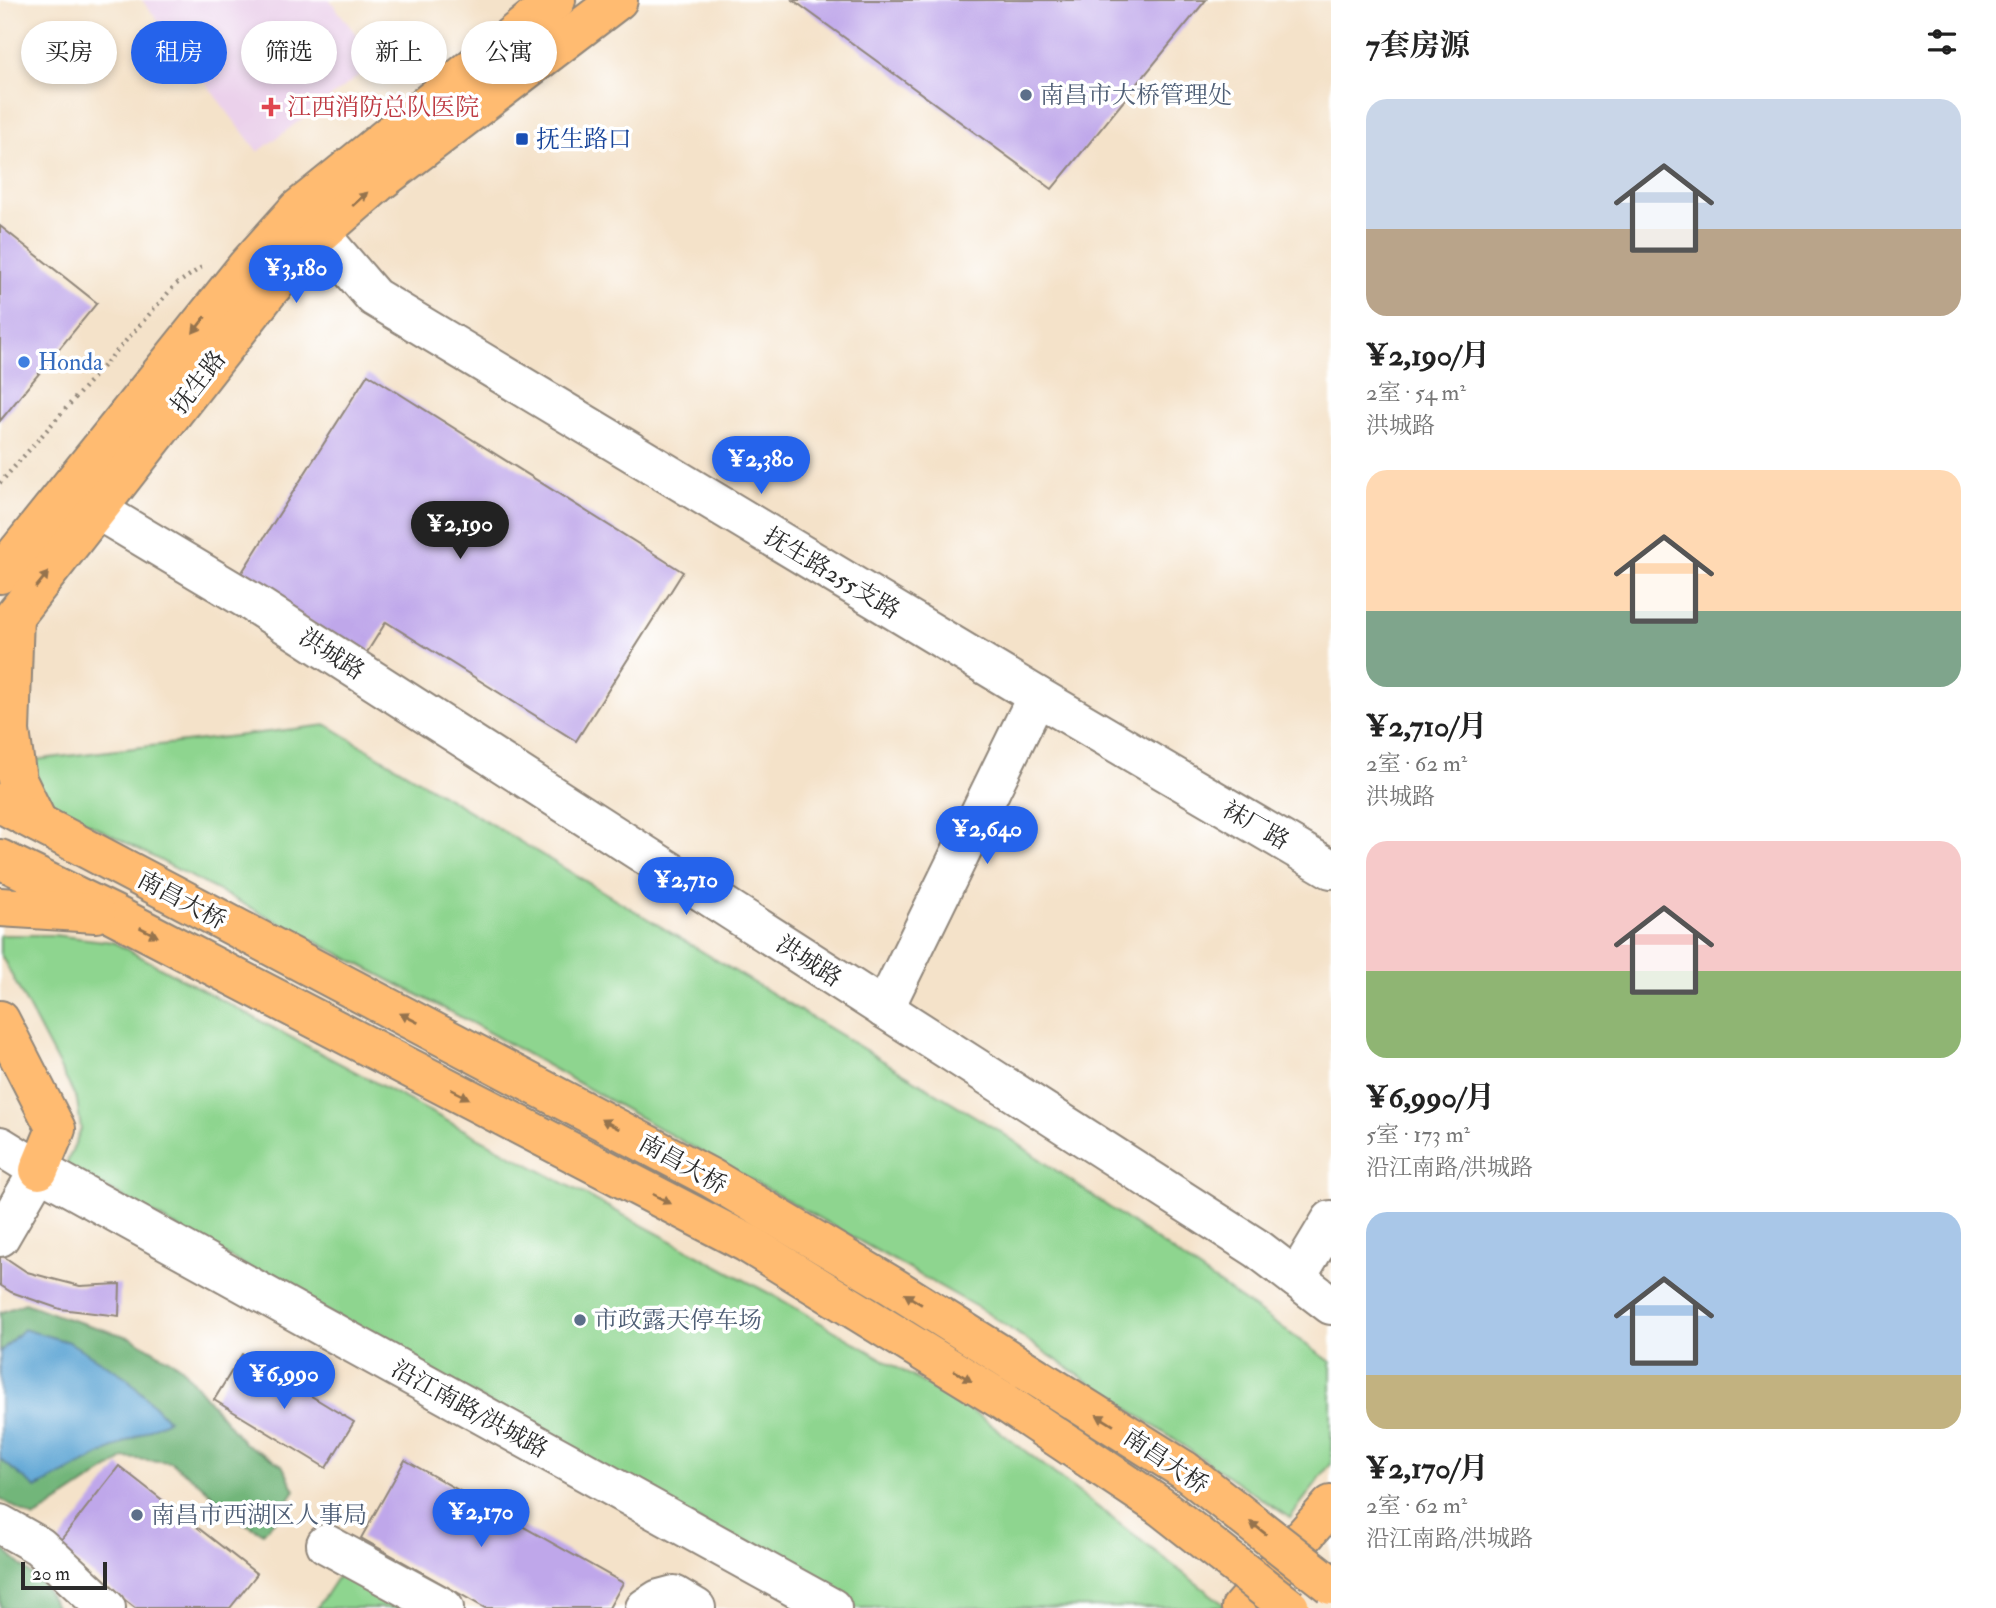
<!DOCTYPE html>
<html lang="zh">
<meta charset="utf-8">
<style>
body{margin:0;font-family:"IM FELL Double Pica","Noto Serif SC",serif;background:#f2f2f2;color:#222;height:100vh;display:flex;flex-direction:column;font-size:26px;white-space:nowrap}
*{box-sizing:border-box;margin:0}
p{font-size:23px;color:#767676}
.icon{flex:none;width:38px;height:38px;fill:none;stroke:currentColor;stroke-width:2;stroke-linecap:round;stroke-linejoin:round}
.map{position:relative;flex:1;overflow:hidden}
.panel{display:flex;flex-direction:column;background:#fff;width:665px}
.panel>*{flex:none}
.guide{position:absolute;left:21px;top:21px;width:665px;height:63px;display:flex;gap:14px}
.scale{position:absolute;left:21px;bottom:18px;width:86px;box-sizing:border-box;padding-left:7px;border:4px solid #2b2b2b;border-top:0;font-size:19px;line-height:24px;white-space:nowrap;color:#2b2b2b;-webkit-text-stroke:5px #fff;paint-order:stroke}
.price{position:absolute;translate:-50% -60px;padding:0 16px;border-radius:24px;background:#2563eb;color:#fff;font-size:23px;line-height:46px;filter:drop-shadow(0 2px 4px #0008)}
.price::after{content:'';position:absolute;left:50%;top:42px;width:21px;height:16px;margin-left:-10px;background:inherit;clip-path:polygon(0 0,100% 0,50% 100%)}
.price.active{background:#222;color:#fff}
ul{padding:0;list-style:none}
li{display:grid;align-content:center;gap:14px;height:371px;padding:0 35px}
li span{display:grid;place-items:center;height:217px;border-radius:21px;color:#555}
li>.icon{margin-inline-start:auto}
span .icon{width:126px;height:126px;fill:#fffc;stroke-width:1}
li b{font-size:30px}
h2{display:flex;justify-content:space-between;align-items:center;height:84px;padding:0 35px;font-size:30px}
.tag{padding:0 24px;border-radius:32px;background:#fff;box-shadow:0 4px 10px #0003;font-size:24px;line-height:63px}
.tag.active{background:#2563eb;color:#fff}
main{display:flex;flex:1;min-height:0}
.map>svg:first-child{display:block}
.built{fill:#ebd1eb}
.green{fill:#8ed58f;stroke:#5c805d;stroke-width:2}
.forest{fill:#72b67a;stroke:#4e7052;stroke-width:2}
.water{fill:#5da5d4;stroke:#446880;stroke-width:2}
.building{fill:#bfa7ea}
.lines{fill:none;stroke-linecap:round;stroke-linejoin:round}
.minor-casing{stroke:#90867a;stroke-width:42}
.major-casing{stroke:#90867a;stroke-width:42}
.highway-casing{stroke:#90867a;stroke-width:42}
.path{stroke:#90867a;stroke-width:4.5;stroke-dasharray:2 5;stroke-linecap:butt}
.minor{stroke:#fff;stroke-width:38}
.major{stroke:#ffbb71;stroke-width:38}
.highway{stroke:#ffbb71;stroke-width:38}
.highway-bridge-casing{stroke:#90867a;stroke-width:42;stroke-linecap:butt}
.highway-bridge{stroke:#ffbb71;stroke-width:38}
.oneway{fill:#95734e}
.service-dot{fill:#5c6f8a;stroke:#fff;stroke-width:2.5}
.health-dot{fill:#e0444e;stroke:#fff;stroke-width:2.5}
.transit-dot{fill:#1a4fb4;stroke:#fff;stroke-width:2.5}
.shop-dot{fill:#3f7fe0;stroke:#fff;stroke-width:2.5}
.labels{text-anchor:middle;stroke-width:7;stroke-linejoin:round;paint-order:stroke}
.service-label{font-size:24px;fill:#4e5e75;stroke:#fff;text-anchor:start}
.health-label{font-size:24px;fill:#be3a42;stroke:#fff;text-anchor:start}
.transit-label{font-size:24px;fill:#164399;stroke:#fff;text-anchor:start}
.shop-label{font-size:24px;fill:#366cbe;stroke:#fff;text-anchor:start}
.street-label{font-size:24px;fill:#2b2b2b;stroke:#fff}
</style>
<main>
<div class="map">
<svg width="1331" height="1608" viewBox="0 0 1331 1608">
<rect width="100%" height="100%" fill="#fff"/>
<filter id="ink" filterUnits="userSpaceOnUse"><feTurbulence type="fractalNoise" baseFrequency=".0143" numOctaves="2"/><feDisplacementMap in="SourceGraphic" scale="14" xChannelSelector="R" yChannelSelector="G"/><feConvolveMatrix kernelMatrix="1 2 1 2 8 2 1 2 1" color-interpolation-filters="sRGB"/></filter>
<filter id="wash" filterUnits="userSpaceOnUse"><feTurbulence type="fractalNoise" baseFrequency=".00686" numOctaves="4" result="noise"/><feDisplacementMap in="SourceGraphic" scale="28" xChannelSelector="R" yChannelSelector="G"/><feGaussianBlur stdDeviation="1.57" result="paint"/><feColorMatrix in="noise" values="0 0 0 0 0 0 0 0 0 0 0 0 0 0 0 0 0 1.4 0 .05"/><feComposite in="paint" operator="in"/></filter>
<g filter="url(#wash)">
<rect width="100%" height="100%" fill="#f4e2c9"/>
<path class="built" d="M142,0H330L377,62L258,152Z"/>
<g class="green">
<path d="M327,725L1001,1132L1331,1362V1463L1290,1518L984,1311L470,1022L0,777V764Z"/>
<path d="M0,935H53L113,942L782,1300L981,1417L1227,1607L854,1608L66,1165L81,1129L77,1100L0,953Z"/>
<path d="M340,1573L406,1608H317Z"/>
</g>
<g class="forest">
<path d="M25,1303L62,1317L132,1338L180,1366L244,1443L282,1465L295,1490L278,1517L263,1533L242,1522L200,1484L171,1462L125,1458L34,1518L0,1499V1313Z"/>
<path d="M0,1546L43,1585L57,1608H0Z"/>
</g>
<path class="water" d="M23,1329L69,1342L126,1377L168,1420L36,1488L0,1459V1352Z"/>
<g id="blocks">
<g class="building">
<path d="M793,0H1206L1052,189Z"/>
<path d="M0,226L97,303L0,421Z"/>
<path d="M368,374L683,572L576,741L386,622L364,657L239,577Z"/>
<path d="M0,1254L27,1272L53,1279L80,1286L120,1284L119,1316L60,1309L11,1292L0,1285Z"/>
<path d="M242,1354L354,1422L326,1468L214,1400Z"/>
<path d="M405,1460L623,1583L609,1608H485L361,1538Z"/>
<path d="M119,1466L257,1574L230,1608H135L56,1546Z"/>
</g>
</g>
</g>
<g filter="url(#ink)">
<use href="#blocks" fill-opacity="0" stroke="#90867a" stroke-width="2"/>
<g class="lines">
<g class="minor-casing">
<g id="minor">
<path d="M320,234L374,297L1037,696L1331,869"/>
<path d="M69,493L253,603L1258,1249L1331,1305"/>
<path d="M884,1009L1037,696"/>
<path d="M0,1146L39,1170L832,1608"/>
<path d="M0,1237L39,1170"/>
<path d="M1296,1278L1331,1220"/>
<path d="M0,1524L39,1546L106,1608"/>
<path d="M326,1544L444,1608"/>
<path d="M645,1608L659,1599L674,1595L696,1608"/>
</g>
</g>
<g class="major-casing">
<g id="major">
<path d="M0,574L247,266L298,209L556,0"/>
<path d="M0,634L270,289L320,234L378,183L618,0"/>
<path d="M1241,1608L1331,1505"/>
</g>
</g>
<g class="highway-casing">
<g id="highway">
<path d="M14,616L10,731L17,780L38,823"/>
<path d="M0,803L711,1178L892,1286L1184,1470"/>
<path d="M0,859L113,914L747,1243L1000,1399L1160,1506"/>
<path d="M0,907L96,913"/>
<path d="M0,1020L56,1129L39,1170"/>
</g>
</g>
<path class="path" d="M0,483L175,285L202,267"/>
<use href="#minor" class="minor"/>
<use href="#major" class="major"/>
<use href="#highway" class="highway"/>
<g class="highway-bridge-casing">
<g id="highway-bridge">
<path d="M1184,1470L1331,1585"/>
<path d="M1160,1506L1290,1608"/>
</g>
</g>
<use href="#highway-bridge" class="highway-bridge"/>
</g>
<defs><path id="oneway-solid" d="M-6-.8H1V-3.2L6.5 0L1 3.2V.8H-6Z" transform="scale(1.75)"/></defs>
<g class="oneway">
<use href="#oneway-solid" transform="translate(360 199) rotate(-42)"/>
<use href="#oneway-solid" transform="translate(199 325) rotate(128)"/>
<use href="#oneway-solid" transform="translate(42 580) rotate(-51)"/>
<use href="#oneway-solid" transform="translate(149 932) rotate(27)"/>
<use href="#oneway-solid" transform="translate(409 1018) rotate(-153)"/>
<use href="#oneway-solid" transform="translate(460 1094) rotate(27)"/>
<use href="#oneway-solid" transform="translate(610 1124) rotate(-152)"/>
<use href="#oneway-solid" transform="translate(662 1199) rotate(27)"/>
<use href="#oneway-solid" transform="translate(913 1299) rotate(-148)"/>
<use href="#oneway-solid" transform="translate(963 1376) rotate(32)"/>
<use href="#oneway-solid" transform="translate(1105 1420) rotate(-148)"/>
<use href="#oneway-solid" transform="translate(1258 1528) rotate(-142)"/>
</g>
</g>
<g class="service-dot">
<circle cx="1026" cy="95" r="7"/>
<circle cx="580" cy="1320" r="7"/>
<circle cx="137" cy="1515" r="7"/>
</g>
<path class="health-dot" d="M267.5 96.5h7v7h7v7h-7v7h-7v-7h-7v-7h7z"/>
<rect class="transit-dot" x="515" y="132" width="14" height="14" rx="3.5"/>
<circle class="shop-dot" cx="24" cy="362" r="7"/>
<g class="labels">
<g class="service-label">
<text x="1040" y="103">南昌市大桥管理处</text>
<text x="594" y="1328">市政露天停车场</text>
<text x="151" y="1523">南昌市西湖区人事局</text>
</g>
<g class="health-label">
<text x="287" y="115">江西消防总队医院</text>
</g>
<g class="transit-label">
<text x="536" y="147">抚生路口</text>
</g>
<g class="shop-label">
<text x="38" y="370">Honda</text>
</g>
<g class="street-label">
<text transform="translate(198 382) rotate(-52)" y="8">抚生路</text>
<text transform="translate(832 573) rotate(31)" y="8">抚生路255支路</text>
<text transform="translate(332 654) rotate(33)" y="8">洪城路</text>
<text transform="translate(1256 825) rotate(30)" y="8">袜厂路</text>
<text transform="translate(182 900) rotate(28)" y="8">南昌大桥</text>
<text transform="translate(809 961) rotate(33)" y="8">洪城路</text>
<text transform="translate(683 1164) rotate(29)" y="8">南昌大桥</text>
<text transform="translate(470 1409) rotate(29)" y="8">沿江南路/洪城路</text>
<text transform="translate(1166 1461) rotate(34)" y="8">南昌大桥</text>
</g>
</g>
</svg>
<div class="scale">20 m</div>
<b class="price" style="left:296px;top:305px">¥3,180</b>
<b class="price" style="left:761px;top:496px">¥2,380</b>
<b class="price active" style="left:460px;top:561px">¥2,190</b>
<b class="price" style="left:987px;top:866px">¥2,640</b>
<b class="price" style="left:686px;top:917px">¥2,710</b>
<b class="price" style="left:284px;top:1411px">¥6,990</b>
<b class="price" style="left:481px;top:1549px">¥2,170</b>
<div class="guide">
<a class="tag">买房</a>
<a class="tag active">租房</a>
<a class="tag">筛选</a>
<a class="tag">新上</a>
<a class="tag">公寓</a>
</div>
</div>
<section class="panel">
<h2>7套房源<svg class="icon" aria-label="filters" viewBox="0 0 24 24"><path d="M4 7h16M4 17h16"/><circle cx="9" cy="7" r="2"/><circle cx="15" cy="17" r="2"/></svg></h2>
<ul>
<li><span style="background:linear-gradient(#c9d6e8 60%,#b9a48a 0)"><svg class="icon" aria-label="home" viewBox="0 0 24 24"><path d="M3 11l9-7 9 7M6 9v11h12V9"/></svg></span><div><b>¥2,190/月</b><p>2室 · 54 m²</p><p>洪城路</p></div></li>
<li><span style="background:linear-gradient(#ffd9b3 65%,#7fa58c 0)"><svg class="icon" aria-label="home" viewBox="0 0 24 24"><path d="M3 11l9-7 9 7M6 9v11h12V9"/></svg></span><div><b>¥2,710/月</b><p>2室 · 62 m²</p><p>洪城路</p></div></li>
<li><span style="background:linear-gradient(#f6c9c9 60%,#8fb573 0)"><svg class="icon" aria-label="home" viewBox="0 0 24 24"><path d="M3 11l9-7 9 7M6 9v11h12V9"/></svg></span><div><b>¥6,990/月</b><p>5室 · 173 m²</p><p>沿江南路/洪城路</p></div></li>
<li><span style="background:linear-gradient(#a9c7e8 75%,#c2b280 0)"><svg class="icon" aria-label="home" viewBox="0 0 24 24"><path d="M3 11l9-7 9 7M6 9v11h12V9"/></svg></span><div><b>¥2,170/月</b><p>2室 · 62 m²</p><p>沿江南路/洪城路</p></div></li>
</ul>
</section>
</main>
